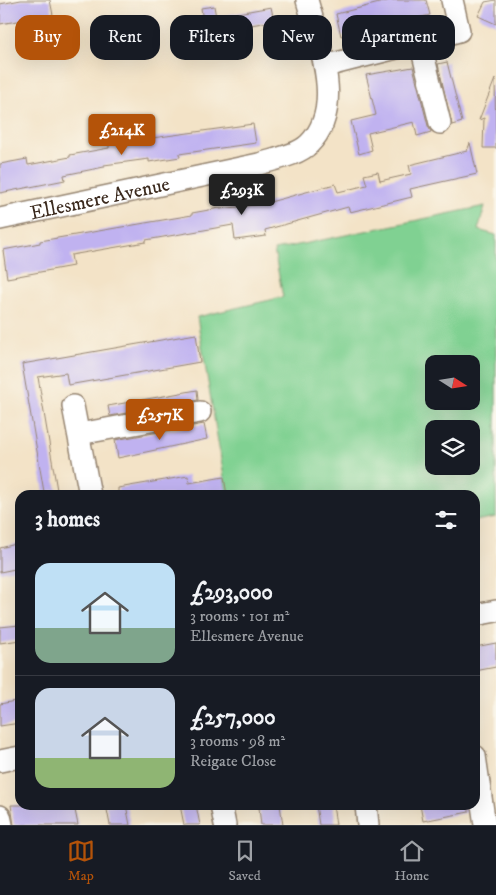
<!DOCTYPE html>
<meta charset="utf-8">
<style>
body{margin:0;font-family:"IM FELL DW Pica",serif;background:#242831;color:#f1f3f6;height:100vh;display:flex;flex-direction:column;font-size:19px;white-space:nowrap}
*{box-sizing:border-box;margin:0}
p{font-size:16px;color:#9ea1a6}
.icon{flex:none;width:28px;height:28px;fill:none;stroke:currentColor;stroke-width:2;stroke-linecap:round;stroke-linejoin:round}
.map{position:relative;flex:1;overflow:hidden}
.panel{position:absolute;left:15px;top:490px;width:465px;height:320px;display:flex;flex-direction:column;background:#171b24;border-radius:15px;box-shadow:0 5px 20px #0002}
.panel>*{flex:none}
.banner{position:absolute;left:15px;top:15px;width:466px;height:45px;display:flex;gap:10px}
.needle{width:32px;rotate:102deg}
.buttons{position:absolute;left:425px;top:355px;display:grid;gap:10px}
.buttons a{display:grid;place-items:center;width:55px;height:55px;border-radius:10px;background:#171b24;box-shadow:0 5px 20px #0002;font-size:25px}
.price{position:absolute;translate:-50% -42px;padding:0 11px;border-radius:5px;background:#b45309;color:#fff;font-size:16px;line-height:32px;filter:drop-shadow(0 1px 2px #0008)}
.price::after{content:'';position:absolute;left:50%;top:30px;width:15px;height:11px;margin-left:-8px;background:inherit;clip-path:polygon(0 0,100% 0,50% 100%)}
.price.on{background:#222;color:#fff}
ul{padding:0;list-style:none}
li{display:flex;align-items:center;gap:15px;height:125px;padding:0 20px}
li+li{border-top:1px solid #363941}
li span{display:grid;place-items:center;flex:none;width:140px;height:100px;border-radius:15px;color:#555}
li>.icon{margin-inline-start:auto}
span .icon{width:60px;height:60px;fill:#fffc;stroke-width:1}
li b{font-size:21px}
h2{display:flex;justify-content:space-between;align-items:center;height:60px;padding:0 20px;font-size:21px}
.chip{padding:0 18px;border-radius:15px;background:#171b24;box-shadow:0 5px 20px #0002;font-size:18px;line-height:45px}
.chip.on{background:#b45309;color:#fff}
.tab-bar{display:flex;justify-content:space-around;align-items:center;height:70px;border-top:1px solid #363941;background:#171b24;font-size:14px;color:#9ea1a6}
.tab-bar a{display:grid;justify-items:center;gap:2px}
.tab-bar .on{color:#b45309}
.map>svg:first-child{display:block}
.green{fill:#80d192;stroke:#5e7e58;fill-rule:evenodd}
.building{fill:#c0b2f0}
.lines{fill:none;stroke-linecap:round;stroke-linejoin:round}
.minor-casing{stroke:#978672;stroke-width:24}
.minor{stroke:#fff;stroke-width:21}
.labels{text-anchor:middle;stroke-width:5;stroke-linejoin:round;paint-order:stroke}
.street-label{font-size:20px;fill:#3b2a1e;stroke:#fbf7ec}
</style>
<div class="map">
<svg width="496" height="825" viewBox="0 0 496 825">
<rect width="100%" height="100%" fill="#fbf7ec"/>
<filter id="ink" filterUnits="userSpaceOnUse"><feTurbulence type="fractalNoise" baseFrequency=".02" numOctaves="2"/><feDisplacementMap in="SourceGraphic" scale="10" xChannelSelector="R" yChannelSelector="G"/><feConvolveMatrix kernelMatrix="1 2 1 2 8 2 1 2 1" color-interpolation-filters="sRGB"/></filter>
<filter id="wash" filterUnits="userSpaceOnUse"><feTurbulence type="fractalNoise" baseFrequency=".0096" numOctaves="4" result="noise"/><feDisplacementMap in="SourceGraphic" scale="20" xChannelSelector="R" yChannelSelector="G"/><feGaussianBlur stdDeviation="1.12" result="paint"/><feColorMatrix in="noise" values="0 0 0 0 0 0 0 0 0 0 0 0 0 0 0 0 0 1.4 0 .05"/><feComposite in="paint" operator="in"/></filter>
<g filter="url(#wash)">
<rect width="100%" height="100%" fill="#f3e3c7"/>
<path class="green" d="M485,206L478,230L496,235V517L475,521V495H450V492L436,495H227L197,317L283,297L274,250ZM434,364H471V401H434ZM434,429H471V466H434Z"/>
<g id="blocks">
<g class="building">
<path d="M21,0H50L53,15L0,24V4Z"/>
<path d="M391,0H426L430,15L341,36L336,14Z"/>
<path d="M496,0V24L478,16L485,2Z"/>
<path d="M214,6L216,17L271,7L274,21L205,33L201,8Z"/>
<path d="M447,62L462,122L452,125L438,64Z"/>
<path d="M413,67L428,126L431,132L417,136L414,122L368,133L372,150L359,154L351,121L376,115L366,75Z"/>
<path d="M495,79L496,148H483L484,118L479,120Z"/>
<path d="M253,124L256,143L179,154L180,157L149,162V159L104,165V167L64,175L65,180L0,193V164L27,159L28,165L70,157V155L109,148V144Z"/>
<path d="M470,143L477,174L410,189L412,197L350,212L348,207L265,230L266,236L235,240L233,225L146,240V242L71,255L73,266L7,278L3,250L40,243V241L192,215V213L220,208V209L263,204L335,184L338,192L367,185L364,175L378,172L380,181L411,174L409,165L467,151Z"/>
<path d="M196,334L200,362L68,385L66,373L38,377L57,490L44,492L22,364Z"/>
<path d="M197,390L198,400L110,416L108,406Z"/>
<path d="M204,424L207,439L118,458L115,440Z"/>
<path d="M188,476L189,483L224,477L227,495H118V488Z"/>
<path d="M20,543V568L0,572V548Z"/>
<path d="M20,625V640L0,643V627Z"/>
<path d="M496,643V667L475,671V647Z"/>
<path d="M20,700V723L0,726V704Z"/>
<path d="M11,805H74L78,825H14Z"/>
<path d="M106,805H126L130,825H110Z"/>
<path d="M180,805H196L200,825H184Z"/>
<path d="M280,805L283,825H261L259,808Z"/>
<path d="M316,805H333L336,825H319Z"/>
<path d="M420,805H469V812L423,821Z"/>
</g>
</g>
</g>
<g filter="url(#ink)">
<use href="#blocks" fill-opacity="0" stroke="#978672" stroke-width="1"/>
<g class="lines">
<g class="minor-casing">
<g id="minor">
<path d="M420,42L459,31L452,0"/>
<path d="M325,66L420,42L440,123"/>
<path id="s1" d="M0,219L259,164C275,159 298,155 309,144C346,108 318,42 307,0"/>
<path d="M73,406L90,495"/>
<path d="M79,434L200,412"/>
<path d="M475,615L496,611"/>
<path d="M475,756L485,825"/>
<path d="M0,761L20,757"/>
<path d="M221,805L225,825"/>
<path d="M366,805L368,825"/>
<path d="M0,816L2,825"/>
</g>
</g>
<use href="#minor" class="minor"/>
</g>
</g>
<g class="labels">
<g class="street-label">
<text dy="7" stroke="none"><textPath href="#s1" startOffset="102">Ellesmere Avenue</textPath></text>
</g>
</g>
</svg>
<div class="buttons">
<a><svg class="needle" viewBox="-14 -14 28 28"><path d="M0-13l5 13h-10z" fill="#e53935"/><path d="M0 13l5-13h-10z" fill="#9ea1a6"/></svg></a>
<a><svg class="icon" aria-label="layers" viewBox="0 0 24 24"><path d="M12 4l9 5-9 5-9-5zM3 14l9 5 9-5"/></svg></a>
</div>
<b class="price" style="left:122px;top:156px">£214K</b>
<b class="price on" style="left:242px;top:216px">£293K</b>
<b class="price" style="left:160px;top:441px">£257K</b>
<div class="banner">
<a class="chip on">Buy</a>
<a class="chip">Rent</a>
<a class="chip">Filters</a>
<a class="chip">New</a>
<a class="chip">Apartment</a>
</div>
<section class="panel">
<h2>3 homes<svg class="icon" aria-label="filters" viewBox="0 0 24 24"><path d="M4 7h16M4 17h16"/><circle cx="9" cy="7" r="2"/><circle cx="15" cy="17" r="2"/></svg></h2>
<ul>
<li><span style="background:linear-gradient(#bfe0f5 65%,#7fa58c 0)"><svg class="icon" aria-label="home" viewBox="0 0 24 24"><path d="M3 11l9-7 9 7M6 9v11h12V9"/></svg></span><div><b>£293,000</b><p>3 rooms · 101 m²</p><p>Ellesmere Avenue</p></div></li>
<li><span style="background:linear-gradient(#c9d6e8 70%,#8fb573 0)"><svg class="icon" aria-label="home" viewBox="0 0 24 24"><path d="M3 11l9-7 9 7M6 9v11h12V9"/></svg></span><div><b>£257,000</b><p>3 rooms · 98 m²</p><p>Reigate Close</p></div></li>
</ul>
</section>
</div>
<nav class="tab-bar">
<a class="on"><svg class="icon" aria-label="map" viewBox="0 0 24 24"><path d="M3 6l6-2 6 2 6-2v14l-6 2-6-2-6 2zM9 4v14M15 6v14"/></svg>Map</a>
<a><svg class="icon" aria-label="saved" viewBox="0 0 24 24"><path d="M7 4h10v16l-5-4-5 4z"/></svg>Saved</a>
<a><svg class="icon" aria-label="home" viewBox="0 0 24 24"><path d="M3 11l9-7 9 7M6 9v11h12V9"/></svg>Home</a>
</nav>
